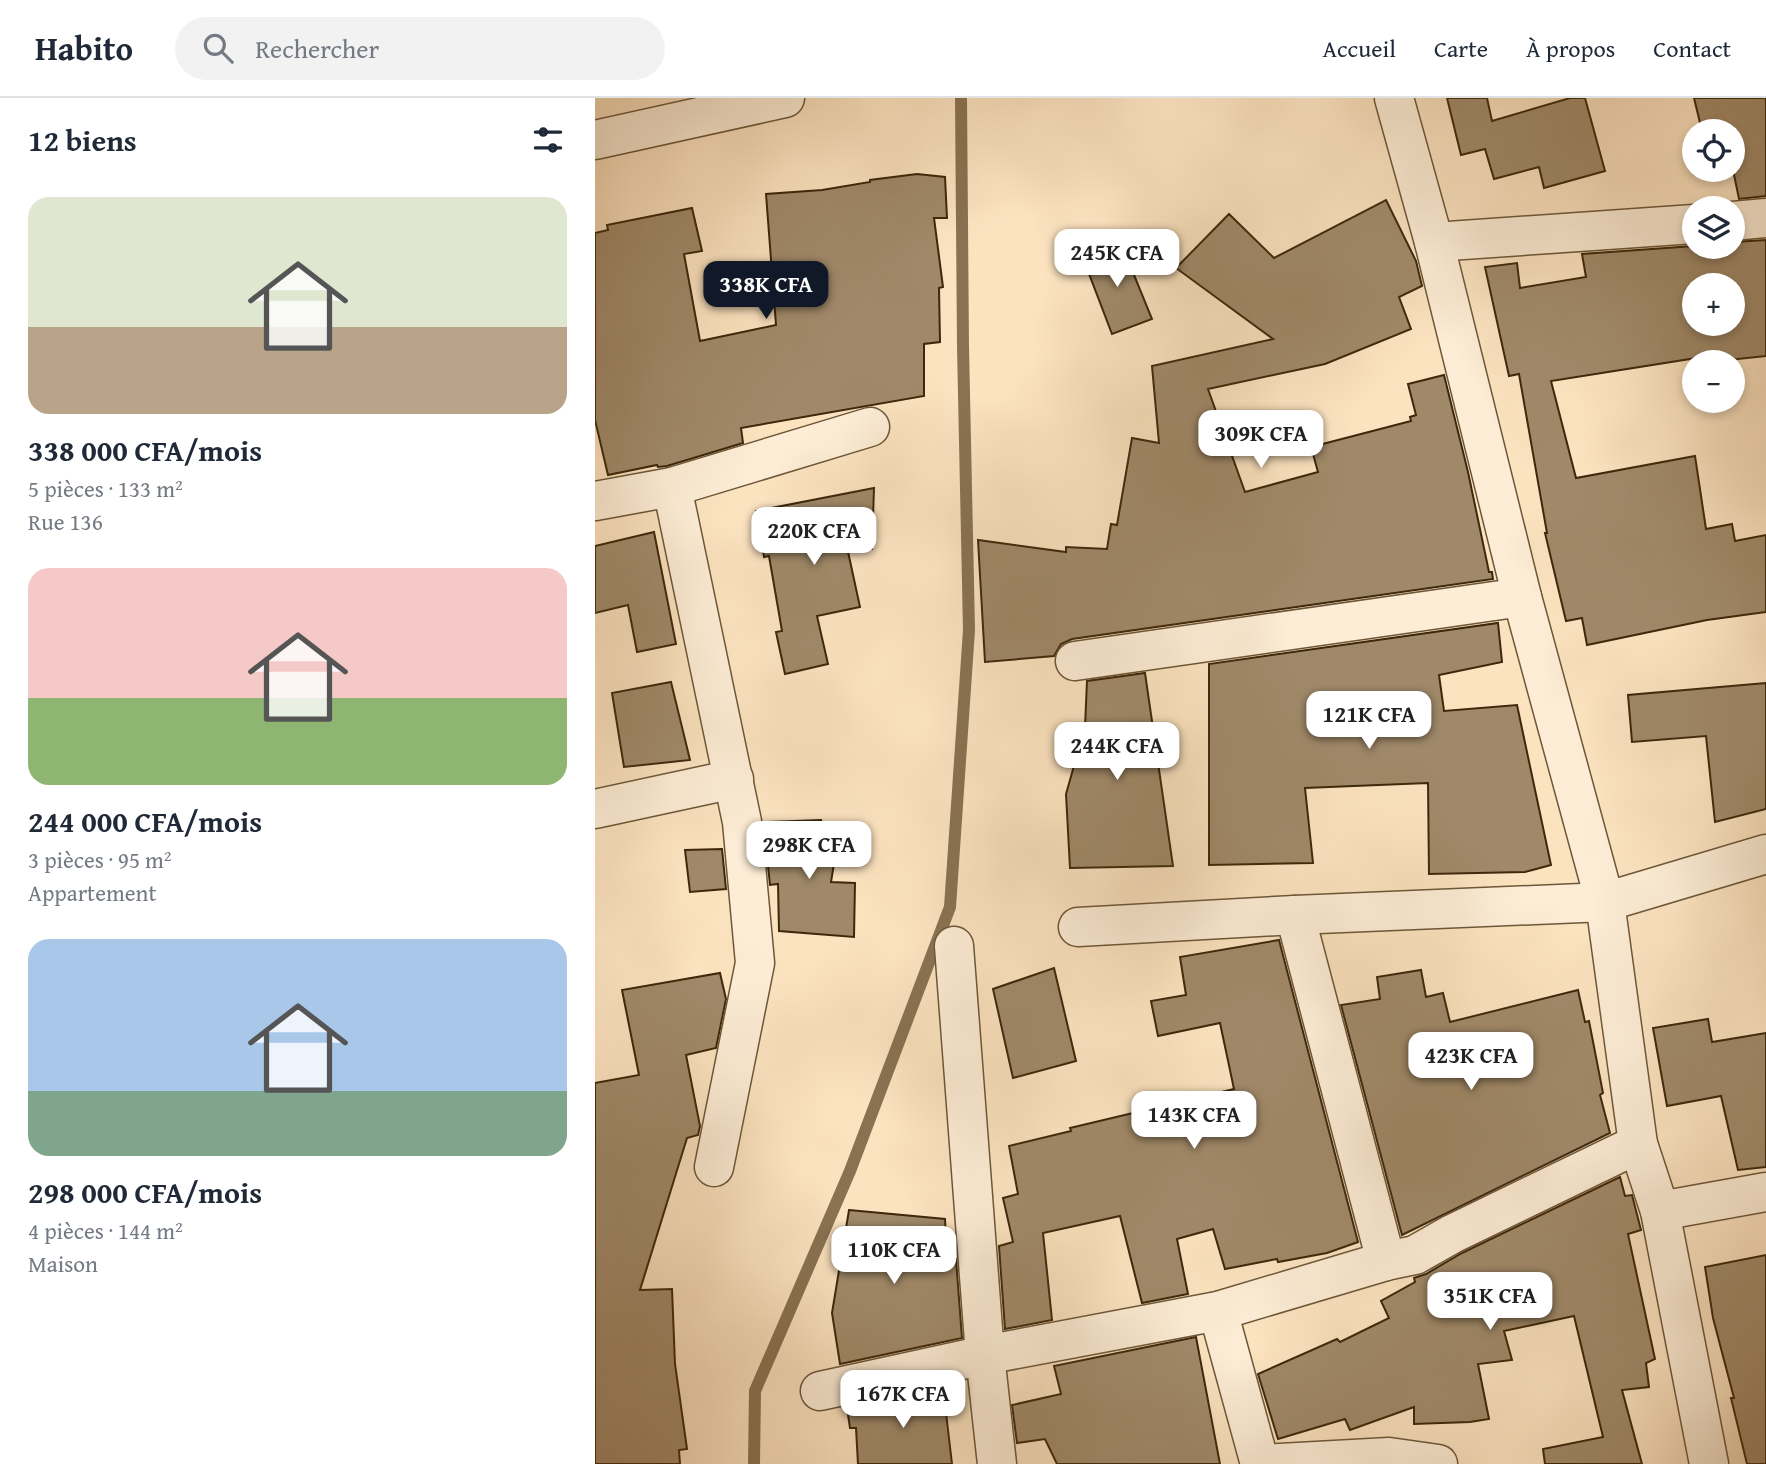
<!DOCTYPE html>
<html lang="fr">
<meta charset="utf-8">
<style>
body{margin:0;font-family:"Gentium Book Plus",serif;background:#f2f2f3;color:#1f2937;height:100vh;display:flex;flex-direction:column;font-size:26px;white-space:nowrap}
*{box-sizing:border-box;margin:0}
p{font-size:23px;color:#747a83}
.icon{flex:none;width:38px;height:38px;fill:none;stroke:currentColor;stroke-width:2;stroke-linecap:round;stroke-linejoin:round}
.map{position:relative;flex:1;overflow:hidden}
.drawer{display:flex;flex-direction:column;background:#fff;width:595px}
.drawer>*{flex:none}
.fabs{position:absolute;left:1087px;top:21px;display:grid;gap:14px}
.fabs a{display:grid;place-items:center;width:63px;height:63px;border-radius:50%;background:#fff;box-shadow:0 4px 10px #0003;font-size:35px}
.price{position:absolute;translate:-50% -60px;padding:0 16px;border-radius:14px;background:#fff;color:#222;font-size:23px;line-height:46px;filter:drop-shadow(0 2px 4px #0008)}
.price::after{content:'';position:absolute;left:50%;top:42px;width:21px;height:16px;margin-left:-10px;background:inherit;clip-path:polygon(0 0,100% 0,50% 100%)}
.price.active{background:#111827;color:#fff}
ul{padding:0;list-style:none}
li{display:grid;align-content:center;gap:14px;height:371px;padding:0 28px}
li span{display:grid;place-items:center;height:217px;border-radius:21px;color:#555}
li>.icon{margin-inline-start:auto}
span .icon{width:126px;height:126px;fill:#fffc;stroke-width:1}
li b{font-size:30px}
h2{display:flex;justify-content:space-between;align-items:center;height:84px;padding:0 28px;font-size:30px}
header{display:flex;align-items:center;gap:42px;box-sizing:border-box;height:98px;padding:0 35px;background:#fff;border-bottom:2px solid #e0e1e3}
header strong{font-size:33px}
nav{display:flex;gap:38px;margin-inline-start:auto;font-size:24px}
.search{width:490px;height:63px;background:#f2f2f3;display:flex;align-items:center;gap:18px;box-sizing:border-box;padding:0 24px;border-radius:38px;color:#747a83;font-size:26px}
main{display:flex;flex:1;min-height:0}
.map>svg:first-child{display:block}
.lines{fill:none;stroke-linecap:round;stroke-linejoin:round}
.stream{stroke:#897252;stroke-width:12}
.building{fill:#a08969;stroke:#3d280b;stroke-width:2;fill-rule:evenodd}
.minor-casing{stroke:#6d5738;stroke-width:41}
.minor{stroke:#fdedd6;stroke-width:38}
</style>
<header>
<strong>Habito</strong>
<div class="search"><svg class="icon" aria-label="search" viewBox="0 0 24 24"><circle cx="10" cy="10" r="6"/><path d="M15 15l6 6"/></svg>Rechercher</div>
<nav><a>Accueil</a><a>Carte</a><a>À propos</a><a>Contact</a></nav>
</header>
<main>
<section class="drawer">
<h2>12 biens<svg class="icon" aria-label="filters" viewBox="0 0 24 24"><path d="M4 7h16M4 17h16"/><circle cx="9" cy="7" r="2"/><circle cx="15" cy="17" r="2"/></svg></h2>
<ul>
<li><span style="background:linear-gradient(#dfe7d0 60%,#b9a48a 0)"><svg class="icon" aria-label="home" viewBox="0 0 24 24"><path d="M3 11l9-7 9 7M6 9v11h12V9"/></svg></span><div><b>338 000 CFA/mois</b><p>5 pièces · 133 m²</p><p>Rue 136</p></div></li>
<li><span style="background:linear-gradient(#f6c9c9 60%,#8fb573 0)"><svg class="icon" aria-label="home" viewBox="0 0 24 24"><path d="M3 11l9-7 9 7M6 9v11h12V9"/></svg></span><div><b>244 000 CFA/mois</b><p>3 pièces · 95 m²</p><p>Appartement</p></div></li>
<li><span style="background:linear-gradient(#a9c7e8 70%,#7fa58c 0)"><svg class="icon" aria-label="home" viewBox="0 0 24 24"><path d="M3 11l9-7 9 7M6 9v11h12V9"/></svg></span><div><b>298 000 CFA/mois</b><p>4 pièces · 144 m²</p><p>Maison</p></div></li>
</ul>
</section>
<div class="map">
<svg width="1171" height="1366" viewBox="0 0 1171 1366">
<rect width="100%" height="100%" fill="#fce3c0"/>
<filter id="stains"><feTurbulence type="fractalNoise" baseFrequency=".00286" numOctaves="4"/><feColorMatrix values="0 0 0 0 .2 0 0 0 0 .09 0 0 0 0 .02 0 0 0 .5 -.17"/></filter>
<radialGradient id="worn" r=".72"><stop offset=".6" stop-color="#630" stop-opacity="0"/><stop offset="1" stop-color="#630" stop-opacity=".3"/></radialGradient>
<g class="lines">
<path class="stream" d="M159,1366L160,1293L255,1073L355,809L374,532L368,249L366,0"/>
</g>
<g class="building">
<path d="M852,0H892L897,23L975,0H990L1010,73L949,90L944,69L899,81L890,51L866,57Z"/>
<path d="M1099,0H1171V98L1144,101L1138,72V33H1107Z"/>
<path d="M322,76L350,79L352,120H339L348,189L344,190L345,244L329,246V298L146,330L148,345L72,368L63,369L62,367L13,377L0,322V135L13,132L12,127L97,110L107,153L89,156L105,243L181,227L171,96L227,92L275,84V82Z"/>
<path d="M791,102L821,163L827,188L804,199L816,231L730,266L613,291L650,394L723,374L716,349L816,323L815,319L821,317L813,286L849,277L873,374L894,474H897L898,481L477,541L466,546L459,558L390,564L383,442L471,454V449L512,451L516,426L522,427L537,340L564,345L557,268L678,241L581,170L634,116L679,160Z"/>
<path d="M1171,142V258L1114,264H1109L1108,259L956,283L981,380L1100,358L1111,431L1137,426L1140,443L1171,437V514L1112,522L992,547L987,520L971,523L950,435H952L924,276L914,278L890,169L922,165L925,190L991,179L987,156L1099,148L1138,149V144ZM1099,187H1138V226H1099Z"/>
<path d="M526,145L557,221L517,236L488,160Z"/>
<path d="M279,390L277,451L252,449L265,509L222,518L233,566L190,576L181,534L187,533L174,458L169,459L161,413Z"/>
<path d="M59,434L81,546L42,554L33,507L0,515V448Z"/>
<path d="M903,525L907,564L844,577L849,613L922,607L956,767L930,774L834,776L833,685L710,690L718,765L614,767V566Z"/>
<path d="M550,575L578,768L475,770L471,696L490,629L492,583Z"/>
<path d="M76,584L95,662L29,669L17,595Z"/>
<path d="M1171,585V711L1120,724L1111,638L1037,644L1033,597Z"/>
<path d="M226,722L233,747H242L236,784L260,785L259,839L184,833L183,786L175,787L171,749H176L173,724Z"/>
<path d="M127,751L131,791L95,794L90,752Z"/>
<path d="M684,842L763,1144L732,1155L683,1164L682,1161L630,1171L618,1131L582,1141L593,1196L547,1205L525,1118L448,1135L457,1222L410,1231L404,1148L418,1144L408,1100L423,1096L414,1048L476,1033L475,1030L639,991L625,925L563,938L556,903L591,897L585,859Z"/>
<path d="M459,870L481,963L418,980L398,891Z"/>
<path d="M826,872L831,899L848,895L855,924L983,892L990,924L994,923L1008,995L1005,997L1015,1035L807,1137L746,907L785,901L782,879Z"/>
<path d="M125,875L131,901L121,950L91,957L105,1028L103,1037L92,1040L45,1192L77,1191L80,1266L92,1351L84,1352L85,1366H0V985L44,977L27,892Z"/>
<path d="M1113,921L1117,944L1171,935V1069L1143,1072L1126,998L1072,1008L1058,930Z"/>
<path d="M1025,1079L1030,1098L1037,1097L1046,1132L1033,1136L1060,1261L1051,1265L1054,1289L1027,1292L1047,1366H950L948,1351L1008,1339L979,1218L909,1233L917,1262L883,1266L894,1321L875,1324L819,1326V1309L755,1332L750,1321L683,1341L663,1276L742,1241L745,1244L794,1220L786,1203L820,1184L819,1180L831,1176L867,1155Z"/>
<path d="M254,1112L350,1121L352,1164L361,1161L367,1240L245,1266L237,1215Z"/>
<path d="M1171,1157V1366H1152L1136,1300H1139L1118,1220L1110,1169Z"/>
<path d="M601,1239L625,1366H462L450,1341L422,1345L417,1307L466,1296L459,1268Z"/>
<path d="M348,1289L357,1366H263L261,1330H255L252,1310Z"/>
</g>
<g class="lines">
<g class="minor-casing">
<g id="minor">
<path d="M799,0L839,144L927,499L1010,804L1043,1046L1065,1113L1114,1366"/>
<path d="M0,42L190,0"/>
<path d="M1138,123L1171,120"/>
<path d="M839,144L1099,126"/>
<path d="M77,389L147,724L160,865L119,1069"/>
<path d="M0,403L77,389L275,329"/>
<path d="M480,563L927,499"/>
<path d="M0,711L139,681"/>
<path d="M700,817L791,1163"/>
<path d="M483,829L700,817L1010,804L1171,756"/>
<path d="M359,848L390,1257L402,1366"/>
<path d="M1065,1113L1171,1094"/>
<path d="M623,1213L665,1366"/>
<path d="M225,1293L390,1257L623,1213L791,1163L820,1157L857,1136L1043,1046"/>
<path d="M665,1366L794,1359L843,1366"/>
</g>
</g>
<use href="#minor" class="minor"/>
</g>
<rect width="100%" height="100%" filter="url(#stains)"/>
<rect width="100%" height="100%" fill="url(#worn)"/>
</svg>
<div class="fabs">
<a><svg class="icon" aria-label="locate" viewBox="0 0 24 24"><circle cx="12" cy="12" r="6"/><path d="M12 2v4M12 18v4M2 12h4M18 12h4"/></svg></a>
<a><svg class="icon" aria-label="layers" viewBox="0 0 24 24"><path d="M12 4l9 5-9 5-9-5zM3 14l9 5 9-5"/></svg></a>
<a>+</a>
<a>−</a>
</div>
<b class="price" style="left:522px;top:191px">245K CFA</b>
<b class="price active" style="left:171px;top:223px">338K CFA</b>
<b class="price" style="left:666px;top:372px">309K CFA</b>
<b class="price" style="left:219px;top:469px">220K CFA</b>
<b class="price" style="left:774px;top:653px">121K CFA</b>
<b class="price" style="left:522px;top:684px">244K CFA</b>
<b class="price" style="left:214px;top:783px">298K CFA</b>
<b class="price" style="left:876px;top:994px">423K CFA</b>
<b class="price" style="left:599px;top:1053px">143K CFA</b>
<b class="price" style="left:299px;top:1188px">110K CFA</b>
<b class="price" style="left:895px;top:1234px">351K CFA</b>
<b class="price" style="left:308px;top:1332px">167K CFA</b>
</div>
</main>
